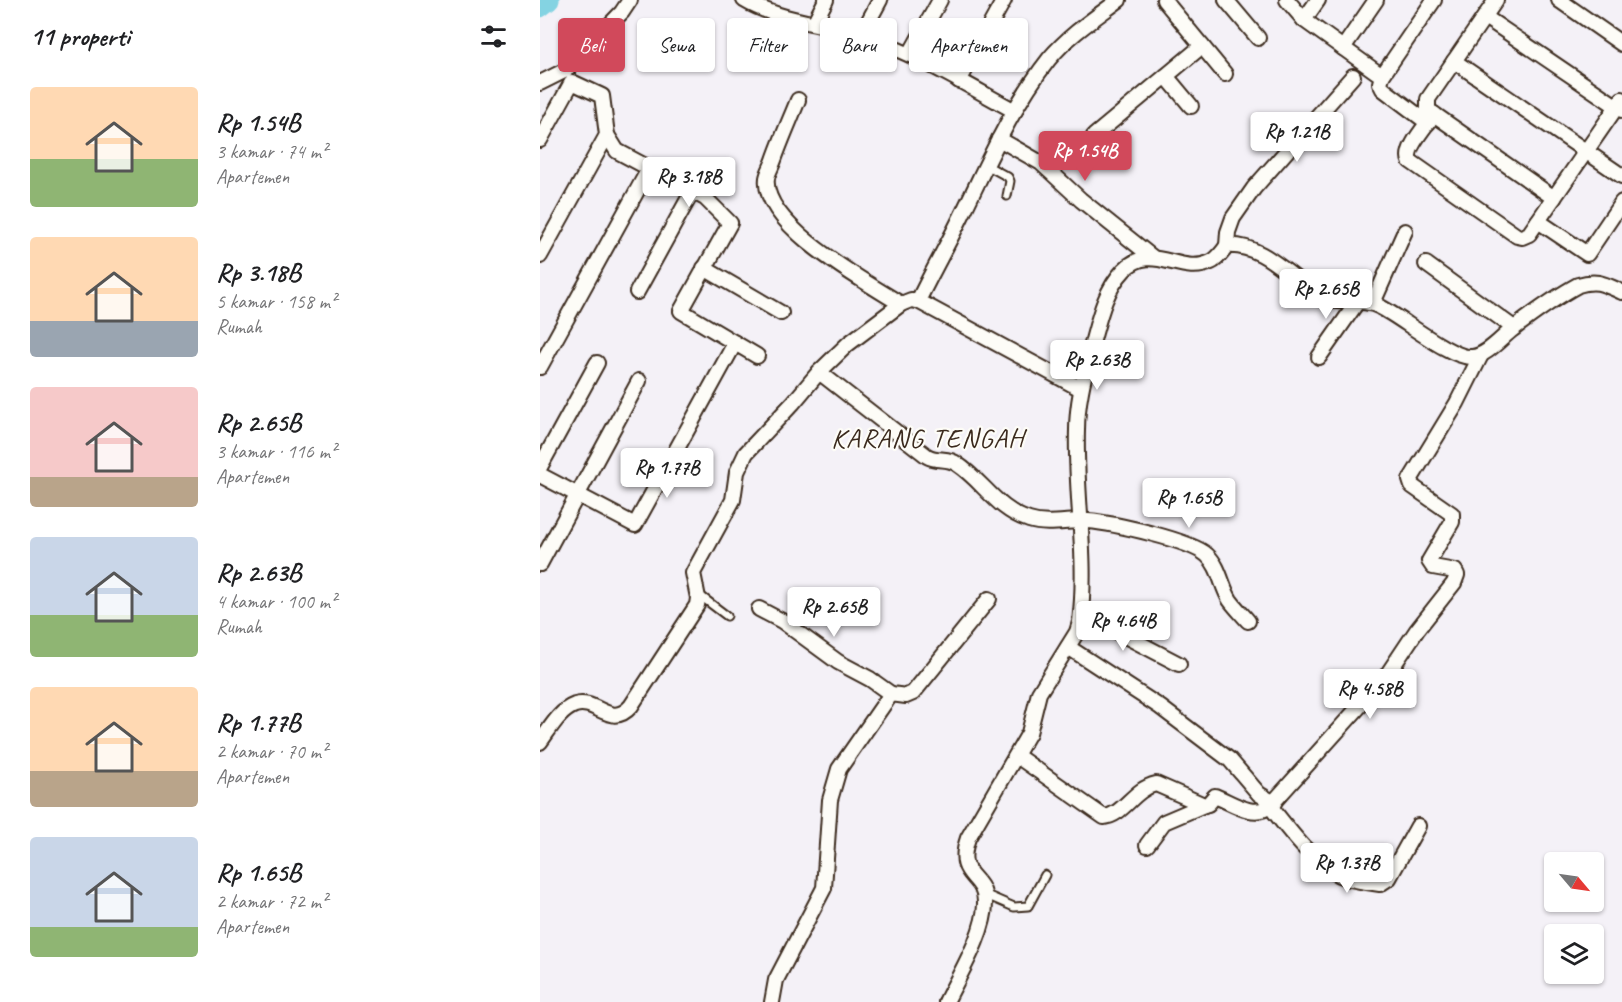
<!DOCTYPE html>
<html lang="id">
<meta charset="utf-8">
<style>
body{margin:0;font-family:Caveat,sans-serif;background:#f2f2f2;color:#202124;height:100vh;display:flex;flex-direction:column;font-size:22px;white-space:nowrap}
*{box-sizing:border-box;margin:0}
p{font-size:20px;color:#757577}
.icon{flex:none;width:33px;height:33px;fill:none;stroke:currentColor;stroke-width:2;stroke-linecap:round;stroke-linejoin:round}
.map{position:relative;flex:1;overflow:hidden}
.details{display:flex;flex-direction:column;background:#fff;width:540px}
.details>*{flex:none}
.guide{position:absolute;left:18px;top:18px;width:570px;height:54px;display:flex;gap:12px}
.needle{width:39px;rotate:119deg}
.buttons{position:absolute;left:1004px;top:852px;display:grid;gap:12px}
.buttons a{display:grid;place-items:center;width:60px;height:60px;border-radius:6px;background:#fff;box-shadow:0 2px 4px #0004;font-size:30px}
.price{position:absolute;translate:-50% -51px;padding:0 14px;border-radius:6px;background:#fff;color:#222;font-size:20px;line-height:39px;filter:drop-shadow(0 2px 3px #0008)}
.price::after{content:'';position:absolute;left:50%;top:36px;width:18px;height:14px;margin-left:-9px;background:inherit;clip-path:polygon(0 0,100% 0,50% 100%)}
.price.selected{background:#d1495b;color:#fff}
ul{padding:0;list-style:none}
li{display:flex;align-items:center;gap:18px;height:150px;padding:0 30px}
li span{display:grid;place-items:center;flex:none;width:168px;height:120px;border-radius:6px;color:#555}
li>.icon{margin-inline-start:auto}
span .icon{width:72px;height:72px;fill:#fffc;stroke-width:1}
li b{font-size:26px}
h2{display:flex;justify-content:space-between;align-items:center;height:72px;padding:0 30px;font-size:26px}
.pill{padding:0 21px;border-radius:6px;background:#fff;box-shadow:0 2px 4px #0004;font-size:21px;line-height:54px}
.pill.selected{background:#d1495b;color:#fff}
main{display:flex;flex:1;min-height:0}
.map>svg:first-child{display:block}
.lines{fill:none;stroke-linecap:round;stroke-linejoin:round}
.river{stroke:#84d3e2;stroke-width:21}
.service-casing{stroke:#3b2a1e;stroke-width:11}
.minor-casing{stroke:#3b2a1e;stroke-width:18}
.service{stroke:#fdfcf7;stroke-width:7}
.minor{stroke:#fdfcf7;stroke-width:14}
.labels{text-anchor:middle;stroke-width:4.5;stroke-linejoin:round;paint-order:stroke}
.quarter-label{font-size:27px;letter-spacing:1.5px;fill:#3b2a1e;stroke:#fdfcf7}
</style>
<main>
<section class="details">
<h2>11 properti<svg class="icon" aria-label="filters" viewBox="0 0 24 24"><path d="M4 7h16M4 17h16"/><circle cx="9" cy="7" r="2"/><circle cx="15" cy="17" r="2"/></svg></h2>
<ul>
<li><span style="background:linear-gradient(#ffd9b3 60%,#8fb573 0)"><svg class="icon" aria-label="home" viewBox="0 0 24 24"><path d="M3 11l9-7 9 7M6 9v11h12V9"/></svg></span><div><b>Rp 1.54B</b><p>3 kamar · 74 m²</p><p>Apartemen</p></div></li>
<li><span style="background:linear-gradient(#ffd9b3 70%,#9aa5b1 0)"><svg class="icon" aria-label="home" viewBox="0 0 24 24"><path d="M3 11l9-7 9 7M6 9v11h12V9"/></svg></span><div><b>Rp 3.18B</b><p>5 kamar · 158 m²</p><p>Rumah</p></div></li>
<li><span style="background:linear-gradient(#f6c9c9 75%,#b9a48a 0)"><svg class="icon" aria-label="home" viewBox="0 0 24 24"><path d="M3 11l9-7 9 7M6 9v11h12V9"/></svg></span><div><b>Rp 2.65B</b><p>3 kamar · 116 m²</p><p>Apartemen</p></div></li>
<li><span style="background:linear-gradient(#c9d6e8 65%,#8fb573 0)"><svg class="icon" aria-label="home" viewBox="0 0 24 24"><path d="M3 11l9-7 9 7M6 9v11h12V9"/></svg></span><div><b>Rp 2.63B</b><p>4 kamar · 100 m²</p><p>Rumah</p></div></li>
<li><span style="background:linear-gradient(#ffd9b3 70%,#b9a48a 0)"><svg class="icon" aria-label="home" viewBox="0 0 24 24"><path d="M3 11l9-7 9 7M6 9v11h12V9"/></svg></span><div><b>Rp 1.77B</b><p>2 kamar · 70 m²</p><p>Apartemen</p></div></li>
<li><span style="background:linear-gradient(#c9d6e8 75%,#8fb573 0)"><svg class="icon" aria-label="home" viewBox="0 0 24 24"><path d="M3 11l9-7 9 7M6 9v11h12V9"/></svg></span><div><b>Rp 1.65B</b><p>2 kamar · 72 m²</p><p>Apartemen</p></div></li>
</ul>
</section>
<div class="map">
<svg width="1082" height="1002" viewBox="0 0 1082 1002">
<rect width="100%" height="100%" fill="#f4f1f7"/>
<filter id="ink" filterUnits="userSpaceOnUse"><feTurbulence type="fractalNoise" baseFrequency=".0167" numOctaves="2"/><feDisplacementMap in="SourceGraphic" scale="12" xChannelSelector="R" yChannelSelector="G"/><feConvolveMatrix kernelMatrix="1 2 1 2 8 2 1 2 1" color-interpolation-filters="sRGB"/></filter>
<g filter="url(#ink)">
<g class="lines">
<path class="river" d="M0,7L9,0"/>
<g class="service-casing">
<g id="service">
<path d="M446,165L468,177L470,181L467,196"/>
<path d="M158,594L187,616"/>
<path d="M444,894L474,907L488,906L505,875"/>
</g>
</g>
<g class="minor-casing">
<g id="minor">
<path d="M204,0C239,21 284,23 322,36C377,54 425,84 475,111"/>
<path d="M624,0L685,74"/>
<path d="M686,0L718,38"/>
<path d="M747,0L764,20L842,76L840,83L843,89L888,123"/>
<path d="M956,0L888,99V110L1014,198"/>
<path d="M1019,0L1082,44"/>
<path d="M945,17L1082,110"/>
<path d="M764,20L778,0"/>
<path d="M274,23L286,0"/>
<path d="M321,35L340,0"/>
<path d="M803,48L836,0"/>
<path d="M370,54L400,0"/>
<path d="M914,61L1082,176"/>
<path d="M626,76L651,106"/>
<path d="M842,76L894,0"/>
<path d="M419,81L464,0"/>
<path d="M0,83L26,70L82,12L90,0"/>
<path d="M258,100C250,120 241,140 234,160C232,166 228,172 227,178C221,225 326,282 361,304"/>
<path d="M894,114C887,125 864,149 870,161L977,236L982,237L989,234L1082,99"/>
<path d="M67,135L77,151L165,198L190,223L141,311L217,356"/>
<path d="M554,136L662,46"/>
<path d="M459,139L501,163L541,200L612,257"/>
<path d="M0,140L32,82L62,96L67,135L0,256"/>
<path d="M998,221L1047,254L1082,202"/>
<path d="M687,246L688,232L693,218L714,188L813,76"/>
<path d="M886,264L974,328"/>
<path d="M164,268L241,313"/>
<path d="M97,292L152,192"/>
<path d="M378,301L541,389"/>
<path d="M833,303L865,231"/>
<path d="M779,357L818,301"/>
<path d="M0,367L109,169"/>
<path d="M279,372L387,456C397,462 408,457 417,464C443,481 457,510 489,520C508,526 529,520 548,521C572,523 650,540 667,555C680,567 681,585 690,600C695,607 702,614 708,621"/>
<path d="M0,467L57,363"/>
<path d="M0,475L95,525L195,343"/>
<path d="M0,564L99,381"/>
<path d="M219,609L242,621L298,662L330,679L351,694"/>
<path d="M541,613L639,664"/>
<path d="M528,647L620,707L690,760L719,794L734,803"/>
<path d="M0,742C10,729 19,711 35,705C56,698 71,729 91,706L157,605L158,598L153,573L193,500L197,472L206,453L253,403L279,372L308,344L361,304L371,300L378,301C392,272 408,244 422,215C448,162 472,106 509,59C529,35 555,18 579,0"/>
<path d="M477,756L564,817C584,815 593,789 616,784L664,805L668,804L675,796C691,802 713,819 730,806L845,678L877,630L914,583L917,575L915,571L893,567L889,561L912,522V514L872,486L870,480L917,403L941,355"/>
<path d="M730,806C748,829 773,863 799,875C811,881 827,882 840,884L849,878L878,826"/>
<path d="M607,845L624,822L664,805"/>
<path d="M232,1002L236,980L284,888L290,800L299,769L351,694L366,696L373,693L449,599"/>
<path d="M406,1002C419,975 446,932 445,902C445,873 414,879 428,838L489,733L499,693L537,632L540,622C548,558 535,494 537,430C537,399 546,369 553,340C560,314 566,289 584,270C612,241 641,277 671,262C678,259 682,252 687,246C724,243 752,281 782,297C800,306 822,297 840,307C861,317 911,359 932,357C947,356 962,337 973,329C994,313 1016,297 1038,285C1057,279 1064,284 1082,292"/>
</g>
</g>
<use href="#service" class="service"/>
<use href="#minor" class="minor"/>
</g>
</g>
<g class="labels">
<g class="quarter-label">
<text x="388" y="447">KARANG TENGAH</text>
</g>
</g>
</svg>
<div class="buttons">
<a><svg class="needle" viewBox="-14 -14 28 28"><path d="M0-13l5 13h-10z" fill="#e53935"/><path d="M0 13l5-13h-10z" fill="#757577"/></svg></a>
<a><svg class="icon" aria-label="layers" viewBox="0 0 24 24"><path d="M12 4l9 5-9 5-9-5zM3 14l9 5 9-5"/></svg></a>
</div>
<b class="price" style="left:757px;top:163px">Rp 1.21B</b>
<b class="price selected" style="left:545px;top:182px">Rp 1.54B</b>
<b class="price" style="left:149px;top:208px">Rp 3.18B</b>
<b class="price" style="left:786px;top:320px">Rp 2.65B</b>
<b class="price" style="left:557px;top:391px">Rp 2.63B</b>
<b class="price" style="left:127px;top:499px">Rp 1.77B</b>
<b class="price" style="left:649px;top:529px">Rp 1.65B</b>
<b class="price" style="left:294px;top:638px">Rp 2.65B</b>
<b class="price" style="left:583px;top:652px">Rp 4.64B</b>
<b class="price" style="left:830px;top:720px">Rp 4.58B</b>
<b class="price" style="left:807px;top:894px">Rp 1.37B</b>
<div class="guide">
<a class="pill selected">Beli</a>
<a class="pill">Sewa</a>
<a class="pill">Filter</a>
<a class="pill">Baru</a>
<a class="pill">Apartemen</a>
</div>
</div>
</main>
